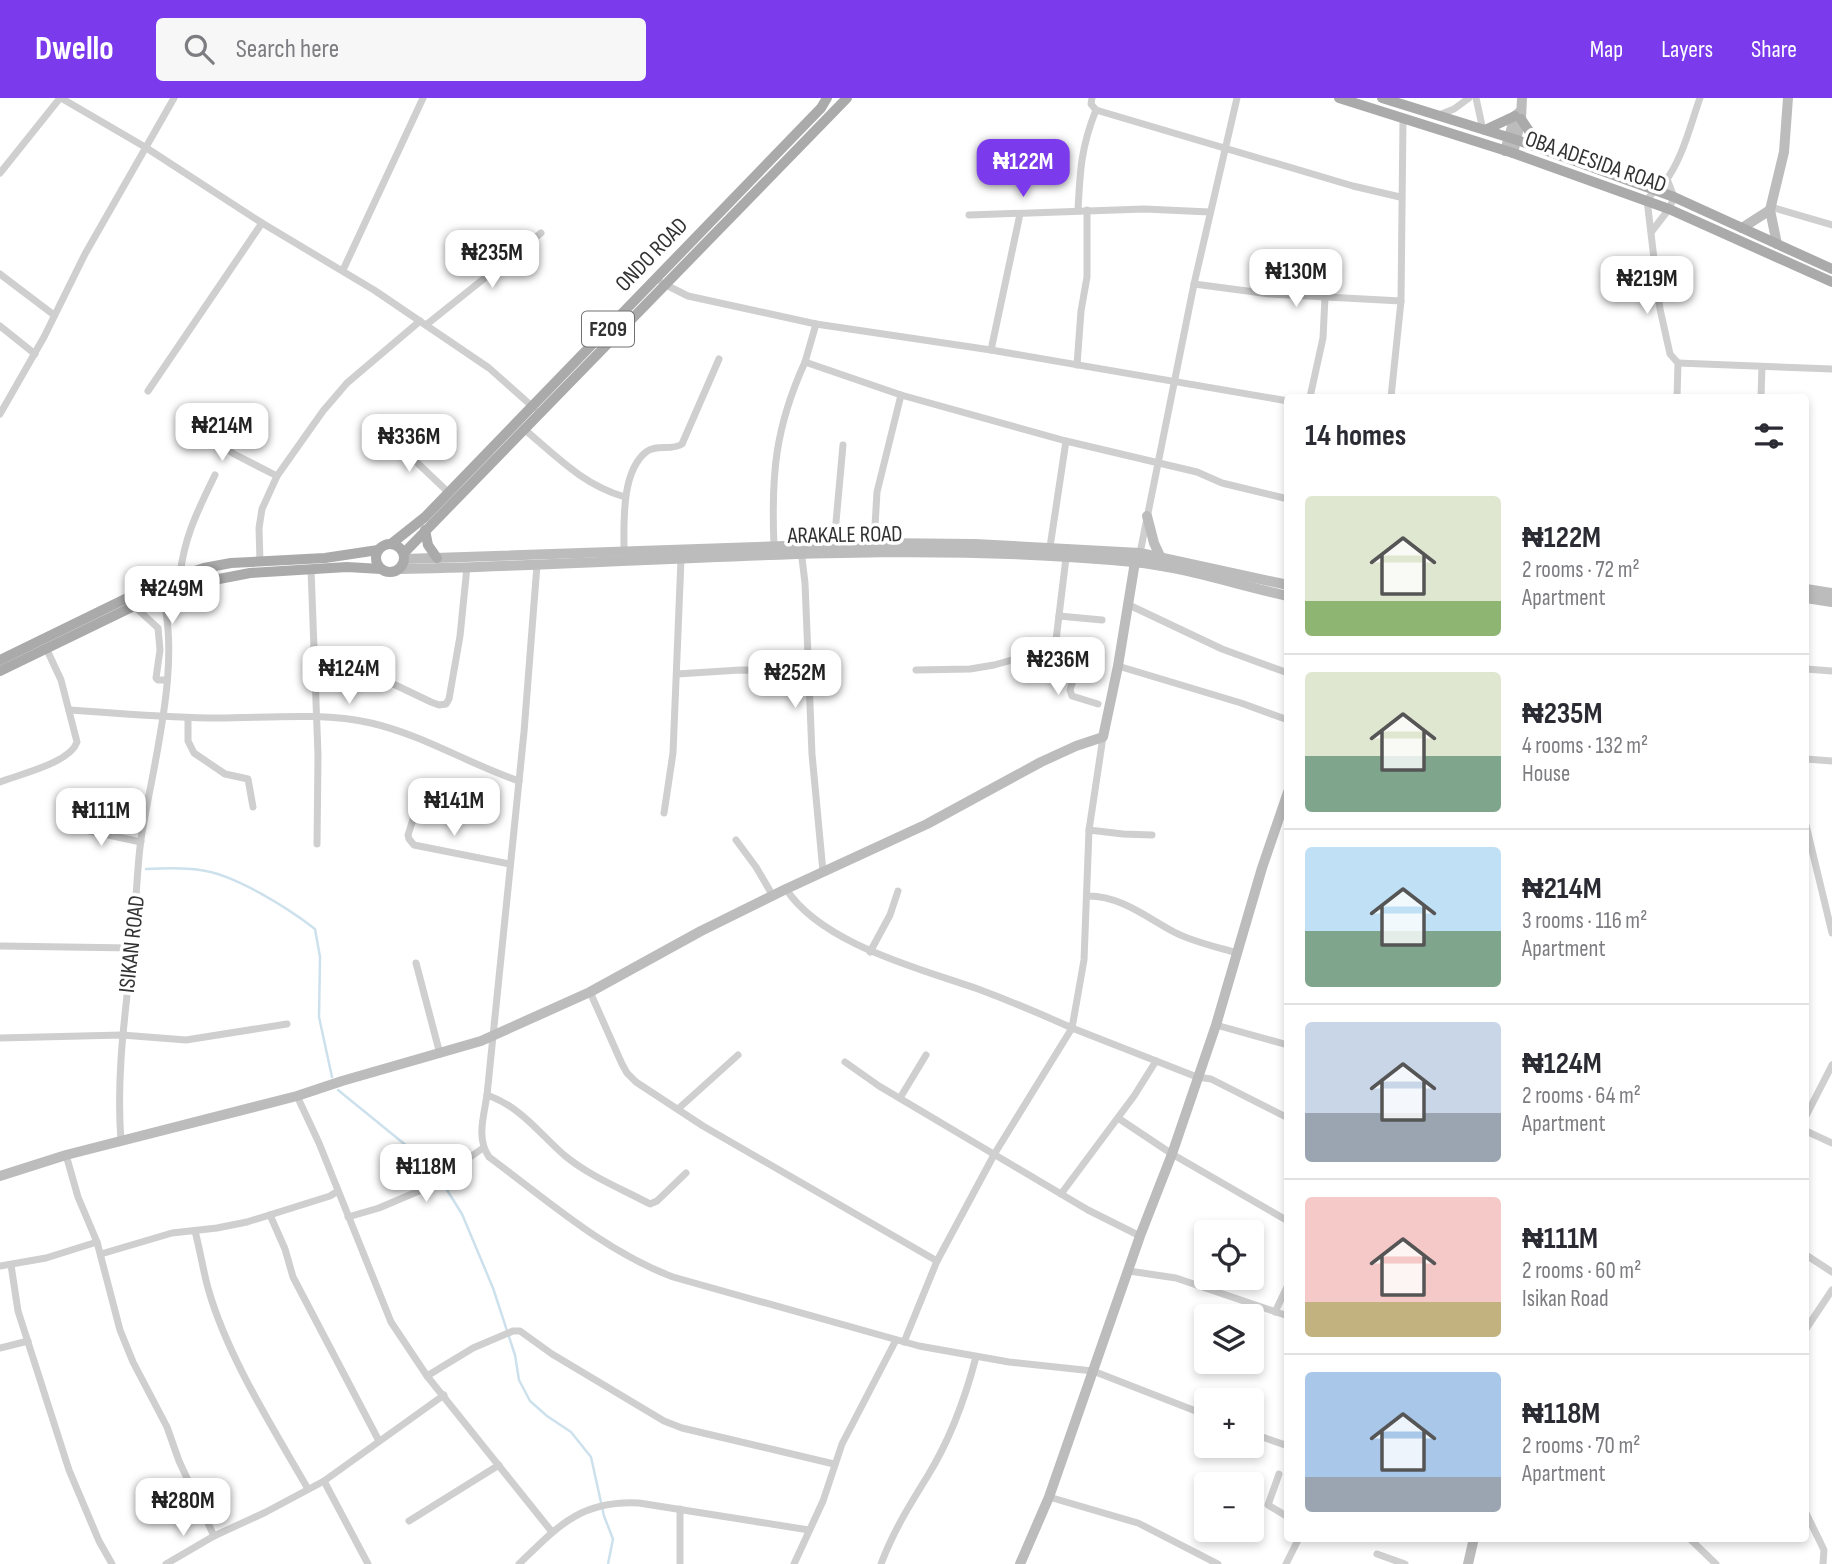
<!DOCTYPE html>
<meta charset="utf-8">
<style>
body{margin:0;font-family:"Sofia Sans Condensed",sans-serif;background:#f7f7f7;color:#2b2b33;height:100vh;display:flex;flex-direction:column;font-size:26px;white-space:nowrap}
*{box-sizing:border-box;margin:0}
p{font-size:23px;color:#7c7c81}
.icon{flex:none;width:38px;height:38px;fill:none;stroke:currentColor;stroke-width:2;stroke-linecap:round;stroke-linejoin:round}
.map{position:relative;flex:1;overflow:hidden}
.drawer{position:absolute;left:1284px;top:296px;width:525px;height:1148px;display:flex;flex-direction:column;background:#fff;border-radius:7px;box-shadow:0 4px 10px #0003}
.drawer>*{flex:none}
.fabs{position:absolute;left:1194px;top:1122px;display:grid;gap:14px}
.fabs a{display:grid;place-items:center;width:70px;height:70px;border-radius:7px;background:#fff;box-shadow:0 4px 10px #0003;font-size:35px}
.price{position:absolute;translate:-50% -60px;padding:0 16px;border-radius:14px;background:#fff;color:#222;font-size:23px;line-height:46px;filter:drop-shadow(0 2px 4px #0008)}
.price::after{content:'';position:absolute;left:50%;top:42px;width:21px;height:16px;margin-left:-10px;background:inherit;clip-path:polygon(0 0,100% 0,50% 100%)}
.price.current{background:#7c3aed;color:#fff}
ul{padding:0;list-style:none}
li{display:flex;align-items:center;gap:21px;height:175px;padding:0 21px}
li+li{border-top:2px solid #e1e1e2}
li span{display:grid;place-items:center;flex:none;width:196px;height:140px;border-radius:7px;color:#555}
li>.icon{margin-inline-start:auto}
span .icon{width:84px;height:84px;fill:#fffc;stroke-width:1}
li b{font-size:30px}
h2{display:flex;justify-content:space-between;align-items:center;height:84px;padding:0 21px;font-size:30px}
header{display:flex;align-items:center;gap:42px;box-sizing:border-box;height:98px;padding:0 35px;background:#7c3aed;color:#fff}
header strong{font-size:33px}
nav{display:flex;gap:38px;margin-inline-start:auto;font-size:24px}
.search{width:490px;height:63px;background:#f7f7f7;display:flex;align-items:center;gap:18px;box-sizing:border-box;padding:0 24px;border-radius:7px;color:#7c7c81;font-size:26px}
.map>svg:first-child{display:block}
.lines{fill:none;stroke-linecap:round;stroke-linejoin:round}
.stream{stroke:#cde1ed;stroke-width:2.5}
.street{stroke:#cfcfcf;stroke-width:7}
.secondary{stroke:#bcbcbc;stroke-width:10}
.primary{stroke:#aaa;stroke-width:10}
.labels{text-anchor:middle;stroke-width:7;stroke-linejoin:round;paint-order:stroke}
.shield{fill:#fff;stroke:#707070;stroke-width:2}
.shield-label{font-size:21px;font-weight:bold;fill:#323232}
.street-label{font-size:23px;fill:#323232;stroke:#fff}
</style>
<header>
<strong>Dwello</strong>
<div class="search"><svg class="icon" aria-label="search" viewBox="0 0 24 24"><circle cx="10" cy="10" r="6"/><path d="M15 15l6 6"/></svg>Search here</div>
<nav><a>Map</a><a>Layers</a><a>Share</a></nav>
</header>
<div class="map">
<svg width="1832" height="1466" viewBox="0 0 1832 1466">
<rect width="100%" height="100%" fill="#fff"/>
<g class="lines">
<g class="stream">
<path d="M146,771C163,770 183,769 200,772C234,776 288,810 315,831L320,859L319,919L332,979"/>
<path d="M338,992L413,1053L447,1092L462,1116L493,1190L515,1257L519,1282L530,1303L547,1318L571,1334L591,1359L604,1418L613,1441L608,1466"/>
</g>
<g class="street">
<path d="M61,0L145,49L262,125L374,192L489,270L534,310"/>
<path d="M1092,0L1091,6L1096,12L1353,88L1400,99"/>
<path d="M1476,0L1483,32"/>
<path d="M1439,17L1454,11L1469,0"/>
<path d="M0,75L60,0"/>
<path d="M1771,109L1832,127"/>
<path d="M1078,112C1080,73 1081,49 1096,12"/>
<path d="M969,117L1144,111L1210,114"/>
<path d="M1652,133L1669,111L1674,99L1667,81"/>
<path d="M343,172L423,0"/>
<path d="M0,176L54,217"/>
<path d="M662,185L688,198L816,226"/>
<path d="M1194,186L1270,196L1401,203"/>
<path d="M426,227L541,135"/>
<path d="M0,228L35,256"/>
<path d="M991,252L1020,116"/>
<path d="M805,264L816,226L991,252L1288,303"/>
<path d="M1678,265L1832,271"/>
<path d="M1077,267L1081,213L1087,179V112"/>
<path d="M148,293L262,125"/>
<path d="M1310,299L1323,240L1325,199"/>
<path d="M1391,299L1401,203L1403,21"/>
<path d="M1677,299L1678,265L1670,256L1660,211L1647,102C1653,93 1663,87 1669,78C1684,55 1691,25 1700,0"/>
<path d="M1761,299L1762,269"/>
<path d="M0,316L44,239L85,156L174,0"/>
<path d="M185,321L234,356L277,378"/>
<path d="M524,331C556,358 583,387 625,399"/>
<path d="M389,338L448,394"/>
<path d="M874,445L877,394L901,297"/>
<path d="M834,446L843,347"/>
<path d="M774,448C771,377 775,330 805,264L901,297L1066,343"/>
<path d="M1050,449L1066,343L1197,374L1222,385L1288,401"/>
<path d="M801,452L805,485L812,656L823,774"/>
<path d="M624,454C624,425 621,374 646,354C656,346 672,353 682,346L719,261"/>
<path d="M1140,455L1194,186L1237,0"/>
<path d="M260,464L259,430L262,411L277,378L323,313L347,285L420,223"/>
<path d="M537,467L524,634L487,997C484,1018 476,1040 489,1059C547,1102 604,1153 673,1179L919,1248L1009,1264L1093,1273L1206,1317"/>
<path d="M311,471L318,657L317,746"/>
<path d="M180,478C184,439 198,412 215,377"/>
<path d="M1129,507L1222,551L1288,575"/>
<path d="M134,508L158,530L160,552L156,580L158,582H167"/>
<path d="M1059,518L1102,522"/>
<path d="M1055,550C1064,549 1076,544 1082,553L1070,592L1072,598L1098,606"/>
<path d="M1118,568L1241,605L1288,622"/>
<path d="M1806,571L1832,573"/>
<path d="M916,572L970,571L994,567L1055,550L1066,460"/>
<path d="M677,576L740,572L808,573"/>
<path d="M316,578H345L387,583L431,604L439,607L446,606L449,601L460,538L467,469"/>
<path d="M69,612C119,615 168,620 218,620C267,620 322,614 371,625C423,637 469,666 519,683"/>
<path d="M188,620V643L194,655L225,676L248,681L253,709"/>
<path d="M1806,661L1832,663"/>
<path d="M0,684C20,676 70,665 77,644L61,582L47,552"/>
<path d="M419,703L408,737L409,741L414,747L510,766"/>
<path d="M664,715L673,655L681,461"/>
<path d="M1806,727L1832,835"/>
<path d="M66,728L141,744"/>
<path d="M1089,732L1123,736L1152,737"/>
<path d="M736,742L756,769L773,798"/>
<path d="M786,791C822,846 918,870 978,891C1010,903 1041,916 1072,930L1084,862L1089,732L1103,639"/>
<path d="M1088,798C1121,798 1146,819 1174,834C1193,844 1217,849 1237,855"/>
<path d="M0,848L132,850"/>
<path d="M870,854L890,817L898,793"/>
<path d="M416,865L440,956"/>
<path d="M590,894L622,966L627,975L636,984L703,1028L937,1163"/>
<path d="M1216,927L1288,947"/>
<path d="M0,940L122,937L186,942L287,926"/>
<path d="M845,964L879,988L1088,1112L1140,1138"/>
<path d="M487,997C521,1009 538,1034 564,1057C589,1078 622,1091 650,1106L657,1103L686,1075"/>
<path d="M297,998L319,1045L391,1224L427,1278L552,1434"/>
<path d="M900,1000L926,957"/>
<path d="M678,1011L738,957"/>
<path d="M1806,1018L1832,967"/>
<path d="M1118,1020L1172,1056L1288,1123"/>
<path d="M1806,1033L1832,1045"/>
<path d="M121,1043C116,978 125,917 132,853C136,816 136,778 141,741C152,669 186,554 158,485"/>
<path d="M66,1057L78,1099L97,1144L120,1232L133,1264L167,1329L179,1363L214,1438"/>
<path d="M1061,1096L1134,998L1156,963"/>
<path d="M270,1117L285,1151L293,1179L379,1343"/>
<path d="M348,1119L379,1110L426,1090L483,1050"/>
<path d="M195,1133C200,1152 203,1172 208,1190C227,1258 273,1330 308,1391"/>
<path d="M101,1156L172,1135L217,1130L247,1124L330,1098L338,1093"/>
<path d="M1806,1157L1832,1174"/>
<path d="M11,1167L18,1213L69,1372L99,1443L112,1466"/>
<path d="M0,1168L46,1160L97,1144"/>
<path d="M1129,1173L1176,1180L1288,1218"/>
<path d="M1275,1214L1288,1187"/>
<path d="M1806,1231L1832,1192"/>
<path d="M904,1244L937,1163L995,1055L1072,930L1197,979L1211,981L1288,1020"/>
<path d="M0,1250L28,1243"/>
<path d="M427,1278L473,1250L513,1233H520L552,1256L664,1323L682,1330L834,1366"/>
<path d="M1251,1335L1288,1348"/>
<path d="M1279,1376L1268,1407L1288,1419"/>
<path d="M324,1383L368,1466"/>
<path d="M1049,1399L1138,1425L1218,1466"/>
<path d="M680,1411V1466"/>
<path d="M1806,1415L1824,1452L1823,1466"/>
<path d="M409,1423L499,1367"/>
<path d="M1689,1440L1716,1466"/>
<path d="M1377,1456L1405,1466"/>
<path d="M166,1466L214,1438L266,1414L324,1383L444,1297"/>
<path d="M519,1466C558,1428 581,1402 639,1405L809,1432"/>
<path d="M794,1466L823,1403L842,1346L896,1242"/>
<path d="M881,1466C893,1434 909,1408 927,1379C950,1342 965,1301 976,1259"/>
<path d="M1286,1466L1299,1440"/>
</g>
<g class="secondary">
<path d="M1505,53L1515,18L1520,14"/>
<path d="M1513,55L1521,21L1522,0"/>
<path d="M1742,130L1770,112"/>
<path d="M1777,146L1770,112L1784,54L1788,0"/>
<path d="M1147,418L1154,445L1160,458"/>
<path d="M404,461L874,445L975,446L1140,455L1288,487"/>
<path d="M399,471C644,467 889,440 1133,464C1185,469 1237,487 1288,498"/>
<path d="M1806,491L1832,495"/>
<path d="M1806,500L1832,504"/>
<path d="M0,1078L66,1057L297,998L342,983L481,943L590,894L701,833L786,791L927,726L1041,664L1076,648L1103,639L1118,568L1135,464"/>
<path d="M1020,1466L1049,1399L1140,1138L1172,1056L1216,927L1262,770L1288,694"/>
<path d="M1468,1466L1474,1440"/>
</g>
<g class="primary">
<path d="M1339,0L1513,55L1669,111L1832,184"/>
<path d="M1382,0L1517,42L1674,99L1832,171"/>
<path d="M1521,21L1539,48"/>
<path d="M1485,32L1515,18"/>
<path d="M425,432L428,447L437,460"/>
<circle cx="390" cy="460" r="14"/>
<path d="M391,446L425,419L821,10L827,0"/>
<path d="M404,455L847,0"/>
<path d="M0,562L158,485L204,470L231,465L325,460L378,452"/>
<path d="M0,573L134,508L188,487L250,475L347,469L381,471"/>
</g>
</g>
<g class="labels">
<rect class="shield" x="582" y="213.5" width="52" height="35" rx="5"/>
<g class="shield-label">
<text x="608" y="238">F209</text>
</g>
<g class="street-label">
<text transform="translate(1596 63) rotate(19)" y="8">OBA ADESIDA ROAD</text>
<text transform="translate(651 156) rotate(-46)" y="8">ONDO ROAD</text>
<text transform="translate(845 436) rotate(-1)" y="8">ARAKALE ROAD</text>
<text transform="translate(131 846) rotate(-84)" y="8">ISIKAN ROAD</text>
</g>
</g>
</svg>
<div class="fabs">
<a><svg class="icon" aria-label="locate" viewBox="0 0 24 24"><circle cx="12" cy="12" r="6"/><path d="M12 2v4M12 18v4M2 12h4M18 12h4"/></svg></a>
<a><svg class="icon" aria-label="layers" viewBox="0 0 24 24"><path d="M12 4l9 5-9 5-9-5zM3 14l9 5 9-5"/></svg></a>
<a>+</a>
<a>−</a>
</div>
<b class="price current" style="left:1023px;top:101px">₦122M</b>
<b class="price" style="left:492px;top:192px">₦235M</b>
<b class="price" style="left:1296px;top:211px">₦130M</b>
<b class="price" style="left:1647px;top:218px">₦219M</b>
<b class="price" style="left:222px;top:365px">₦214M</b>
<b class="price" style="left:409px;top:376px">₦336M</b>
<b class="price" style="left:172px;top:528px">₦249M</b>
<b class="price" style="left:1058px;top:599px">₦236M</b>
<b class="price" style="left:349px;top:608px">₦124M</b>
<b class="price" style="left:795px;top:612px">₦252M</b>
<b class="price" style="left:454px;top:740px">₦141M</b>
<b class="price" style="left:101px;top:750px">₦111M</b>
<b class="price" style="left:426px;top:1106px">₦118M</b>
<b class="price" style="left:183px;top:1440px">₦280M</b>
<section class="drawer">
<h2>14 homes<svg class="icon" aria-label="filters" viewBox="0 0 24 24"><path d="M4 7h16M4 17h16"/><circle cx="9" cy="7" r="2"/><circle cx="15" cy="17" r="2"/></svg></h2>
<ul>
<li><span style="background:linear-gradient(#dfe7d0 75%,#8fb573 0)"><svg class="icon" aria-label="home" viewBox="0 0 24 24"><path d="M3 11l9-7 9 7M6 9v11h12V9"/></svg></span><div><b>₦122M</b><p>2 rooms · 72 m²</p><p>Apartment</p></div></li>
<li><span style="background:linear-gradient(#dfe7d0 60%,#7fa58c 0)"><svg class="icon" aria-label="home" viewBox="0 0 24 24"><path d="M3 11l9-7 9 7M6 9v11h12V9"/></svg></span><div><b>₦235M</b><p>4 rooms · 132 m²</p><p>House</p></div></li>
<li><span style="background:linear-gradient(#bfe0f5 60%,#7fa58c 0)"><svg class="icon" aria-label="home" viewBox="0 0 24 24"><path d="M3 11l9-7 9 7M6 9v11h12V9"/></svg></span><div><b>₦214M</b><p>3 rooms · 116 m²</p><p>Apartment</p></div></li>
<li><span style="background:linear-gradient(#c9d6e8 65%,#9aa5b1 0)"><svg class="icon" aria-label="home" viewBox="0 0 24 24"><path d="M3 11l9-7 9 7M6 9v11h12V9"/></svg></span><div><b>₦124M</b><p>2 rooms · 64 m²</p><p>Apartment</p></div></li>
<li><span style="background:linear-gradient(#f6c9c9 75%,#c2b280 0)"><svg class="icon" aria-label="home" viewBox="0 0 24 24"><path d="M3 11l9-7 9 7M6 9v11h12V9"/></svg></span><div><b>₦111M</b><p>2 rooms · 60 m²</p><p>Isikan Road</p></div></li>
<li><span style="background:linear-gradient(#a9c7e8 75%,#9aa5b1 0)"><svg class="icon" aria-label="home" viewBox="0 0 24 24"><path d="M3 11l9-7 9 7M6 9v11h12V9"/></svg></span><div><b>₦118M</b><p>2 rooms · 70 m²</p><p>Apartment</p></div></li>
</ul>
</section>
</div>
